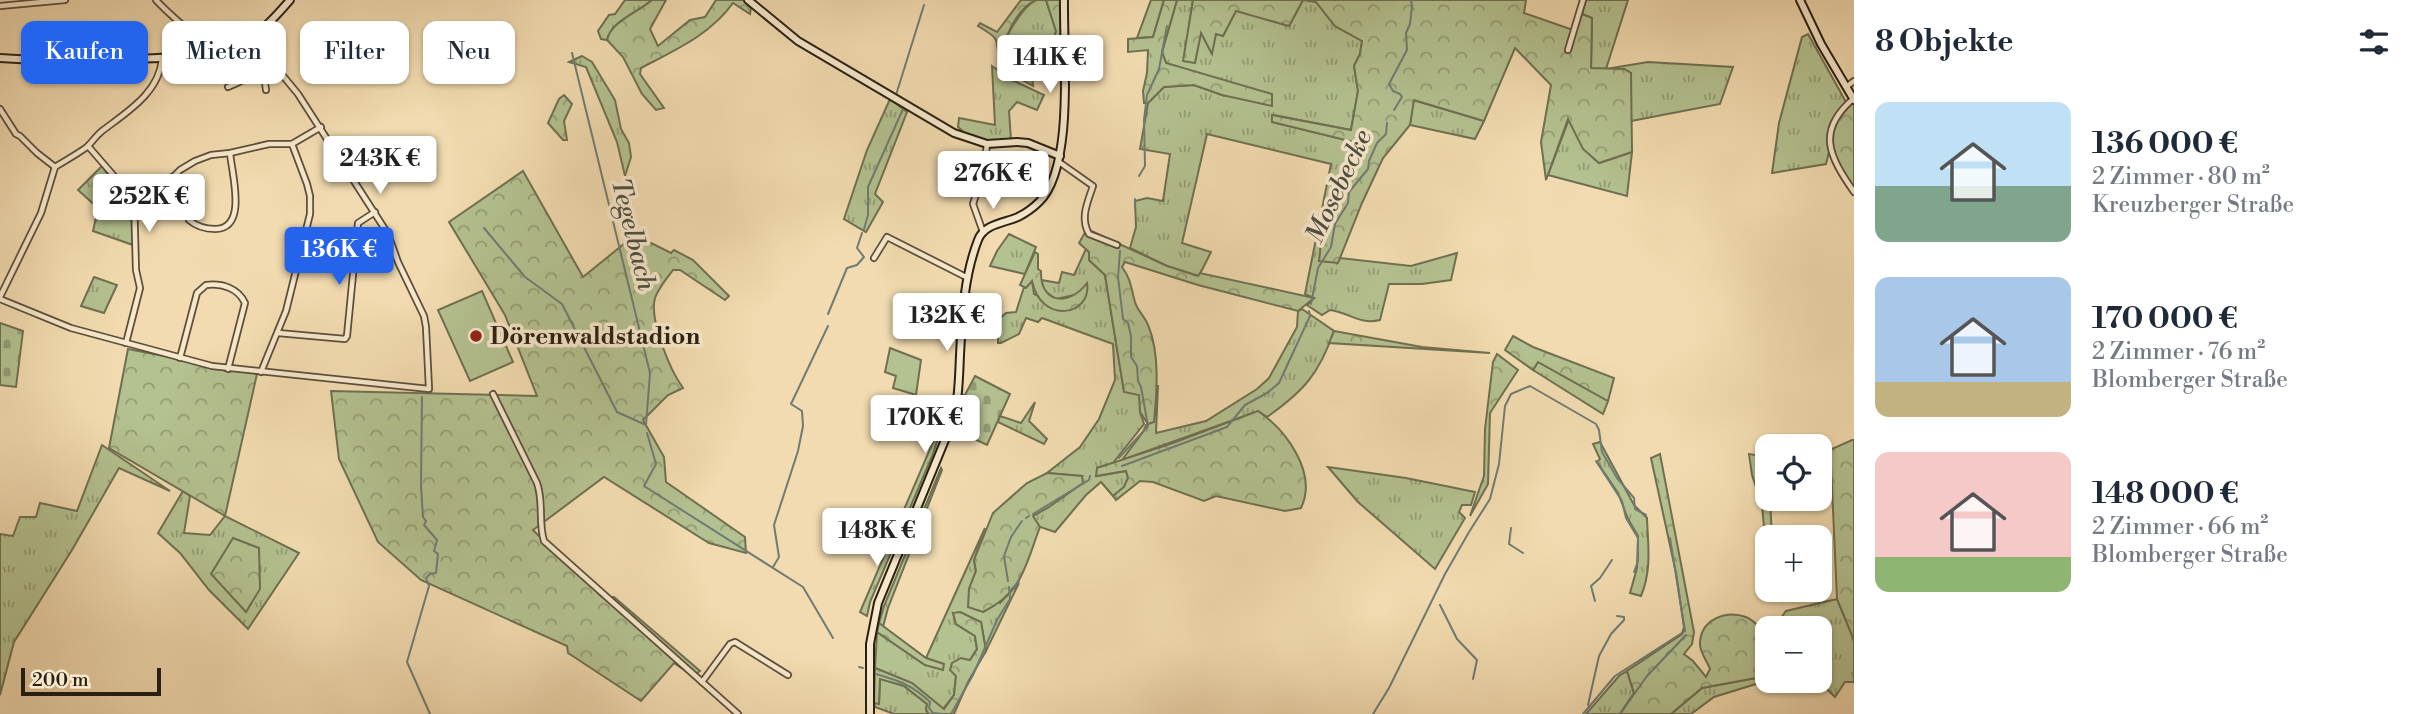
<!DOCTYPE html>
<html lang="de">
<meta charset="utf-8">
<style>
body{margin:0;font-family:"Libre Bodoni",serif;background:#f6f6f7;color:#1f2937;height:100vh;display:flex;flex-direction:column;font-size:26px;white-space:nowrap}
*{box-sizing:border-box;margin:0}
p{font-size:23px;color:#747a83}
.icon{flex:none;width:38px;height:38px;fill:none;stroke:currentColor;stroke-width:2;stroke-linecap:round;stroke-linejoin:round}
.map{position:relative;flex:1;overflow:hidden}
.sheet{display:flex;flex-direction:column;background:#fff;width:560px}
.sheet>*{flex:none}
.guide{position:absolute;left:21px;top:21px;width:665px;height:63px;display:flex;gap:14px}
.fabs{position:absolute;left:1755px;top:434px;display:grid;gap:14px}
.fabs a{display:grid;place-items:center;width:77px;height:77px;border-radius:14px;background:#fff;box-shadow:0 2px 5px #0004;font-size:35px}
.scale{position:absolute;left:21px;bottom:18px;width:140px;box-sizing:border-box;padding-left:7px;border:4px solid #2a2012;border-top:0;font-size:19px;line-height:24px;white-space:nowrap;color:#2a2012;-webkit-text-stroke:5px #f7e8cc;paint-order:stroke}
.price{position:absolute;translate:-50% -60px;padding:0 16px;border-radius:7px;background:#fff;color:#222;font-size:23px;line-height:46px;filter:drop-shadow(0 2px 4px #0008)}
.price::after{content:'';position:absolute;left:50%;top:42px;width:21px;height:16px;margin-left:-10px;background:inherit;clip-path:polygon(0 0,100% 0,50% 100%)}
.price.selected{background:#2563eb;color:#fff}
ul{padding:0;list-style:none}
li{display:flex;align-items:center;gap:21px;height:175px;padding:0 21px}
li span{display:grid;place-items:center;flex:none;width:196px;height:140px;border-radius:14px;color:#555}
li>.icon{margin-inline-start:auto}
span .icon{width:84px;height:84px;fill:#fffc;stroke-width:1}
li b{font-size:30px}
h2{display:flex;justify-content:space-between;align-items:center;height:84px;padding:0 21px;font-size:30px}
.pill{padding:0 24px;border-radius:14px;background:#fff;box-shadow:0 2px 5px #0004;font-size:24px;line-height:63px}
.pill.selected{background:#2563eb;color:#fff}
main{display:flex;flex:1;min-height:0}
.map>svg:first-child{display:block}
.grass{fill:url(#grass-tufts);stroke:#6f7051;stroke-width:2}
.forest{fill:url(#forest-crowns);stroke:#6f7051;stroke-width:2}
.cemetery{fill:url(#cemetery-stones);stroke:#6f7051;stroke-width:2}
.park{fill:#b4c190;stroke:#6f7051;stroke-width:2}
.lines{fill:none;stroke-linecap:round;stroke-linejoin:round}
.stream{stroke:#6f7c73;stroke-width:2}
.street-casing{stroke:#5c4f3a;stroke-width:8}
.secondary-casing{stroke:#2a2012;stroke-width:10}
.street{stroke:#f7e8cc;stroke-width:4.5}
.secondary{stroke:#f7e8cc;stroke-width:6}
.poi-dot{fill:#8f2418;stroke:#f7e8cc;stroke-width:2.5}
.labels{text-anchor:middle;stroke-width:7;stroke-linejoin:round;paint-order:stroke}
.poi-label{font-size:24px;font-weight:bold;fill:#2a2012;stroke:#f7e8cc;text-anchor:start}
.water-label{font-size:26px;font-style:italic;fill:#4c4e42;stroke:#f7e8cc}
</style>
<main>
<div class="map">
<svg width="1854" height="714" viewBox="0 0 1854 714">
<defs>
<pattern id="grass-tufts" width="24" height="20" patternUnits="userSpaceOnUse" patternTransform="scale(1.75)"><rect width="24" height="20" fill="#b4c190"/><path d="M3 7l-1-3M5 7V3M7 7l1-3M15 17l-1-3M17 17v-4M19 17l1-3" fill="none" stroke="#939c74"/></pattern>
<pattern id="forest-crowns" width="20" height="18" patternUnits="userSpaceOnUse" patternTransform="scale(1.75)"><rect width="20" height="18" fill="#b4c190"/><path d="M2 6a3 3 0 1 1 6 0M12 15a3 3 0 1 1 6 0" fill="none" stroke="#939c74"/></pattern>
<pattern id="cemetery-stones" width="16" height="16" patternUnits="userSpaceOnUse" patternTransform="scale(1.75)"><rect width="16" height="16" fill="#b4c190"/><path d="M2 7V4a2 2 0 0 1 4 0v3zM10 15v-3a2 2 0 0 1 4 0v3z" fill="#939c74"/></pattern>
</defs>
<rect width="100%" height="100%" fill="#f2dbb0"/>
<filter id="stains"><feTurbulence type="fractalNoise" baseFrequency=".00286" numOctaves="4"/><feColorMatrix values="0 0 0 0 .2 0 0 0 0 .09 0 0 0 0 .02 0 0 0 .5 -.17"/></filter>
<radialGradient id="worn" r=".72"><stop offset=".6" stop-color="#630" stop-opacity="0"/><stop offset="1" stop-color="#630" stop-opacity=".3"/></radialGradient>
<g class="grass">
<path d="M625,0H652C639,12 611,21 607,40L601,39L598,31L609,15L615,14Z"/>
<path d="M1036,0H1046L1056,31L1054,39L1047,37L1030,47L1020,68L1007,71C1004,68 1000,65 999,62C997,49 1021,7 1036,0Z"/>
<path d="M1151,0H1164L1153,37L1137,38Z"/>
<path d="M1177,0H1193L1184,61L1195,62L1201,32L1211,52L1216,33L1223,36L1236,10L1289,26L1303,0L1316,2L1335,26L1362,41L1360,54L1354,66L1358,91L1351,130L1273,115L1272,122L1354,142C1362,164 1334,202 1324,223L1337,263L1340,258L1411,266L1457,253L1451,280L1422,284H1389L1380,320C1360,325 1350,313 1330,310L1322,315L1307,305L1314,298L1305,294L1331,164L1207,134L1182,243L1211,252L1199,276L1167,266L1130,248L1136,227L1135,201L1147,198L1163,201L1170,154L1140,149L1148,103L1164,87L1194,85L1222,95L1206,76L1166,63L1162,52Z"/>
<path d="M1586,0H1628L1606,69L1648,62L1733,67L1720,104L1631,121V73L1624,69H1591L1592,18L1582,14Z"/>
<path d="M1808,34L1846,102L1829,127L1830,148L1826,164L1772,173L1779,123L1802,37Z"/>
<path d="M1060,48L1059,72L1024,75L1035,53Z"/>
<path d="M582,56L592,62L615,100L621,129L629,143L631,157L625,176L617,142L586,67L569,62Z"/>
<path d="M992,66L1010,79L1044,95L1037,110L1017,102L1009,111L1011,140C991,141 974,143 958,127L959,118L995,125Z"/>
<path d="M890,99L907,112L875,194L883,202L866,232L844,219L867,150Z"/>
<path d="M1413,100L1484,121L1475,139L1410,125Z"/>
<path d="M1569,119L1583,148L1599,163L1632,152L1627,196L1548,175Z"/>
<path d="M102,166L116,186L130,197L133,208V245L93,231L98,208L78,190Z"/>
<path d="M1009,234L1036,247L1025,274L990,266L997,251Z"/>
<path d="M1086,249L1089,252V260L1105,275L1124,391L1140,394V412L1144,424L1113,463L1097,468V476L1126,471L1128,478L1124,487L1113,496L1101,482L1086,495L1055,532L1040,527L1032,516L1049,507L1082,476L1047,473L1080,447L1099,419L1115,380L1113,344L1042,318L1038,322L1026,318L1019,334L1001,343H998V320L1006,313L1016,312L1024,287L1032,280L1034,294L1070,310L1087,284L1079,294L1056,299C1049,294 1040,290 1041,280L1059,283L1062,272L1074,275Z"/>
<path d="M94,277L117,285L104,313L81,306Z"/>
<path d="M1302,309L1334,331C1319,374 1304,391 1267,417L1258,411L1122,460L1143,432L1146,425L1154,421L1158,385L1156,433L1206,421L1257,389L1269,378L1297,327L1298,311Z"/>
<path d="M1538,362L1608,401L1603,414L1533,370Z"/>
<path d="M1035,402L1029,421L1047,439L1044,444L998,422L1000,416L1021,423Z"/>
<path d="M939,428L941,429L933,454L870,602L867,616L860,612Z"/>
<path d="M1600,442L1634,505L1647,518C1648,545 1652,570 1641,596L1630,593L1637,568L1638,536L1628,519L1618,493L1597,462L1600,459L1593,444Z"/>
<path d="M102,445L170,491L119,468L72,550L14,642L0,695V534L13,536L20,517H36L40,503L77,511Z"/>
<path d="M1749,454L1761,456L1760,468L1768,499L1770,500L1772,537H1768L1767,561L1762,505L1752,475Z"/>
<path d="M1328,467L1406,478L1475,492L1471,505H1462L1459,512L1465,518L1435,569L1358,502Z"/>
<path d="M941,468L942,470L888,608L883,627L879,623L884,606Z"/>
<path d="M183,491L190,496L184,533L210,535L225,516L299,553L248,629L209,590L180,553L158,533Z"/>
<path d="M985,528L974,560L976,571L969,589L1000,603L1019,583L986,651L981,622L953,613L956,624L975,636L977,649L970,660L956,676L954,695L943,709L912,683L875,668L877,632L925,665L943,664L926,658Z"/>
<path d="M1837,599L1854,640V682H1845L1835,697L1818,681L1820,628H1768L1767,635L1760,630L1781,618L1786,611Z"/>
<path d="M1627,671L1634,693L1620,714H1586L1619,676Z"/>
<path d="M1767,676L1756,684L1714,697L1691,714H1671L1702,688Z"/>
<path d="M880,678L904,686L927,704L926,710L929,714H894L875,707L874,703H879Z"/>
</g>
<g class="forest">
<path d="M652,0H666L650,29L658,46L690,20L705,17L716,0H744L751,8L750,14L733,3C710,35 675,50 641,68L640,74L664,108L656,110L642,94L623,57L607,40C611,21 639,12 652,0Z"/>
<path d="M1021,0H1036C1015,10 1005,38 1000,59C993,37 1004,42 978,26L980,23L997,32Z"/>
<path d="M1046,0H1061L1060,48L1035,53L1024,75H1032L1033,86L1007,71L1020,68C1032,50 1027,34 1054,38L1056,31Z"/>
<path d="M1164,0H1177L1162,52L1166,63L1272,94V106L1222,95L1194,85L1164,87L1148,103H1144L1143,91L1147,73L1148,50L1128,52V39L1153,37Z"/>
<path d="M1193,0H1303L1289,26L1236,11L1223,36L1216,34L1212,54L1201,33L1195,63L1183,61Z"/>
<path d="M1310,0H1526L1524,13L1573,30L1582,14L1592,18L1591,68L1624,69L1631,73L1632,152L1599,163L1583,149L1568,119L1546,180L1541,142L1551,85L1515,48L1484,121L1414,100L1410,125L1383,158L1362,203L1338,263L1319,261C1321,249 1320,234 1324,223C1332,197 1364,170 1354,142L1272,122V115L1351,130L1358,91L1354,66L1360,54L1362,41L1335,26L1316,2Z"/>
<path d="M564,95L572,104L564,121L567,140H563L548,123L559,99Z"/>
<path d="M1854,100V190C1831,150 1819,137 1854,100Z"/>
<path d="M523,171L583,277L635,235L671,253L674,250L693,260L729,296L725,300L680,270H673C667,278 658,289 655,298C649,320 670,370 683,388L668,395L643,420L664,457L666,482L745,537L746,553L709,543L604,477L533,530L602,597H614L700,671L693,676L674,663L641,701L568,653L567,646L421,580L378,542L339,459L331,391L537,396L505,315L449,222Z"/>
<path d="M1087,229L1167,266L1198,276L1200,273L1314,298L1298,311L1198,285L1125,262L1122,267C1131,279 1131,288 1135,302C1137,310 1145,317 1148,325C1160,353 1157,392 1154,422L1148,424L1140,412L1139,395L1124,392L1105,275L1089,260V252L1079,243Z"/>
<path d="M1035,252L1038,254V269L1041,271C1040,304 1069,307 1087,283C1092,316 1041,325 1032,281L1026,288L1020,285Z"/>
<path d="M1334,331L1422,347L1490,353L1329,343Z"/>
<path d="M1513,336L1533,347L1614,378L1608,401L1538,362L1533,370L1505,350Z"/>
<path d="M128,349L257,374L225,516L109,448Z"/>
<path d="M1497,354L1518,370L1490,413L1488,484L1470,516L1484,476L1485,429L1493,362Z"/>
<path d="M1258,411C1286,430 1318,473 1301,508L1285,511L1216,496L1204,501L1153,482L1140,481L1116,500L1113,496L1124,487L1128,478L1126,471L1096,476L1097,468L1173,443Z"/>
<path d="M1852,440H1854V640L1837,599L1831,466L1827,465L1823,453Z"/>
<path d="M1660,454L1694,632L1692,644L1684,654L1693,661L1706,677L1710,669C1707,661 1699,651 1700,643C1701,619 1726,610 1746,617C1755,620 1760,630 1767,635V676L1702,688L1671,714H1620L1634,693L1627,671L1682,634L1684,627L1676,573L1651,458Z"/>
<path d="M1047,473L1082,476L1083,483L1049,507L1033,516L1040,527C1025,566 1023,592 983,612L968,607L969,589L976,571L974,560L993,513L1027,483Z"/>
<path d="M233,538L259,548L260,589L246,612L211,574Z"/>
<path d="M960,612L981,622L986,651L968,682L954,714H929L926,710L927,704L904,686L880,679L879,704L874,703L875,668L912,683L944,709L954,695L956,676L950,670L952,663L961,658L970,660L977,649L975,636L956,624L953,613Z"/>
<path d="M879,623L926,658L944,664L943,670L925,665L877,632Z"/>
</g>
<g class="cemetery">
<path d="M0,323L23,331L16,387L0,385Z"/>
<path d="M975,376L1010,394L987,445L955,430L962,395H965Z"/>
</g>
<g class="park">
<path d="M482,291L513,362L470,381L438,310Z"/>
<path d="M890,348L921,360L916,395L893,388L896,376L885,372Z"/>
</g>
<g class="lines">
<g class="stream">
<path d="M896,95L924,5"/>
<path d="M1394,110L1402,97L1400,94L1393,91L1389,84L1407,50L1406,33L1410,24L1412,6L1411,0"/>
<path d="M1139,176L1145,166L1144,120L1147,95L1159,69L1167,26"/>
<path d="M1135,208V199"/>
<path d="M484,228L525,277L562,304L617,412L646,425L650,373L572,53"/>
<path d="M864,229L868,215V187L903,109"/>
<path d="M1311,304L1318,268L1331,247L1335,224L1348,203L1349,192L1368,169L1369,161L1377,143L1386,134L1387,123"/>
<path d="M828,314L847,268L857,265L864,257L857,248L862,233"/>
<path d="M422,397L421,486L423,517L426,521L424,525L437,540L434,551L438,554L436,573L430,574L426,578L429,586L407,662L430,714"/>
<path d="M647,433L656,464L644,486L803,587L833,638"/>
<path d="M1119,458L1148,426L1141,387L1138,381L1137,366L1131,357V336L1128,323L1123,319L1118,277L1120,251"/>
<path d="M1596,461L1622,501L1626,518L1638,538V561L1634,572"/>
<path d="M1122,466L1227,427L1245,405L1267,393L1279,383L1310,316L1309,311"/>
<path d="M1033,514L1089,480L1090,476"/>
<path d="M1026,518L1029,516"/>
<path d="M1511,528L1509,544L1523,553"/>
<path d="M773,567L779,557L774,525L798,451L803,426L802,411L791,404L828,326"/>
<path d="M1008,581L1004,556L1011,537L1022,521"/>
<path d="M1011,590L1019,581"/>
<path d="M1595,601L1591,586L1600,578L1612,560"/>
<path d="M1440,605L1457,639L1477,660L1473,679"/>
<path d="M859,667L863,668"/>
<path d="M876,674C900,681 912,685 930,702L929,708L933,713L943,714"/>
<path d="M1588,705L1599,656L1611,634L1624,620V617L1617,616"/>
<path d="M951,714L973,675L997,620L1010,599L1009,587"/>
<path d="M1373,714L1389,688L1445,574L1469,532L1490,499L1499,464L1505,406L1511,394L1530,386L1596,424L1599,430L1602,452L1617,478L1634,498L1635,509L1646,515"/>
<path d="M1583,714L1615,676L1685,631L1670,538"/>
<path d="M1620,714L1647,676L1686,635"/>
</g>
<g class="street-casing">
<g id="street">
<path d="M156,0C173,19 194,32 210,53"/>
<path d="M0,6L65,0"/>
<path d="M1568,50L1583,0"/>
<path d="M263,67L266,90"/>
<path d="M228,87C244,80 260,73 270,58"/>
<path d="M1846,87L1854,81"/>
<path d="M1853,99C1816,131 1829,156 1854,192"/>
<path d="M0,109L16,134L20,136L37,153L55,167"/>
<path d="M88,146L134,199L136,270L140,288L126,343"/>
<path d="M1059,162L1093,186C1087,204 1080,218 1089,234L1117,245"/>
<path d="M174,176L189,220C196,226 205,229 215,229C248,229 232,175 230,153"/>
<path d="M132,196L174,176L180,170L195,161L211,155L230,153L269,144H292"/>
<path d="M983,232L973,204L984,169L987,144"/>
<path d="M874,258L887,237L968,278"/>
<path d="M0,297L41,213L55,167C65,161 77,154 87,147C92,142 96,136 102,131C127,112 159,93 162,59"/>
<path d="M0,299L71,328L212,366L429,389L426,327L424,316L398,262L388,234L298,94L251,37"/>
<path d="M278,333L345,339L347,336L358,223L375,212"/>
<path d="M180,358L197,293L206,285C222,283 238,288 245,303L228,369"/>
<path d="M261,372L286,311L310,214V196L307,184L292,144L321,127"/>
<path d="M493,394L537,483C544,503 538,522 544,541L738,714"/>
<path d="M702,682L730,644L735,642L788,675"/>
</g>
</g>
<g class="secondary-casing">
<g id="secondary">
<path d="M748,0L798,41L954,133L987,144L1017,142L1028,143L1060,156"/>
<path d="M1800,0L1821,44L1854,100"/>
<path d="M0,58C41,61 83,61 124,59C166,58 208,59 246,40C263,31 277,15 290,0"/>
<path d="M870,714V644L878,603L954,418C959,398 959,376 960,355C962,317 964,276 978,240C984,224 1004,223 1018,217C1026,213 1033,208 1039,202C1075,167 1063,50 1064,0"/>
</g>
</g>
<use href="#street" class="street"/>
<use href="#secondary" class="secondary"/>
</g>
<circle class="poi-dot" cx="476" cy="336" r="7"/>
<g class="labels">
<g class="poi-label">
<text x="490" y="344">Dörenwaldstadion</text>
</g>
<g class="water-label">
<text transform="translate(1338 186) rotate(-65)" y="9">Mosebecke</text>
<text transform="translate(634 234) rotate(76)" y="9">Tegelbach</text>
</g>
</g>
<rect width="100%" height="100%" filter="url(#stains)"/>
<rect width="100%" height="100%" fill="url(#worn)"/>
</svg>
<div class="fabs">
<a><svg class="icon" aria-label="locate" viewBox="0 0 24 24"><circle cx="12" cy="12" r="6"/><path d="M12 2v4M12 18v4M2 12h4M18 12h4"/></svg></a>
<a>+</a>
<a>−</a>
</div>
<div class="scale">200 m</div>
<b class="price" style="left:1050px;top:95px">141K €</b>
<b class="price" style="left:380px;top:196px">243K €</b>
<b class="price" style="left:993px;top:211px">276K €</b>
<b class="price" style="left:149px;top:234px">252K €</b>
<b class="price selected" style="left:339px;top:287px">136K €</b>
<b class="price" style="left:947px;top:353px">132K €</b>
<b class="price" style="left:925px;top:455px">170K €</b>
<b class="price" style="left:877px;top:568px">148K €</b>
<div class="guide">
<a class="pill selected">Kaufen</a>
<a class="pill">Mieten</a>
<a class="pill">Filter</a>
<a class="pill">Neu</a>
</div>
</div>
<section class="sheet">
<h2>8 Objekte<svg class="icon" aria-label="filters" viewBox="0 0 24 24"><path d="M4 7h16M4 17h16"/><circle cx="9" cy="7" r="2"/><circle cx="15" cy="17" r="2"/></svg></h2>
<ul>
<li><span style="background:linear-gradient(#bfe0f5 60%,#7fa58c 0)"><svg class="icon" aria-label="home" viewBox="0 0 24 24"><path d="M3 11l9-7 9 7M6 9v11h12V9"/></svg></span><div><b>136 000 €</b><p>2 Zimmer · 80 m²</p><p>Kreuzberger Straße</p></div></li>
<li><span style="background:linear-gradient(#a9c7e8 75%,#c2b280 0)"><svg class="icon" aria-label="home" viewBox="0 0 24 24"><path d="M3 11l9-7 9 7M6 9v11h12V9"/></svg></span><div><b>170 000 €</b><p>2 Zimmer · 76 m²</p><p>Blomberger Straße</p></div></li>
<li><span style="background:linear-gradient(#f6c9c9 75%,#8fb573 0)"><svg class="icon" aria-label="home" viewBox="0 0 24 24"><path d="M3 11l9-7 9 7M6 9v11h12V9"/></svg></span><div><b>148 000 €</b><p>2 Zimmer · 66 m²</p><p>Blomberger Straße</p></div></li>
</ul>
</section>
</main>
